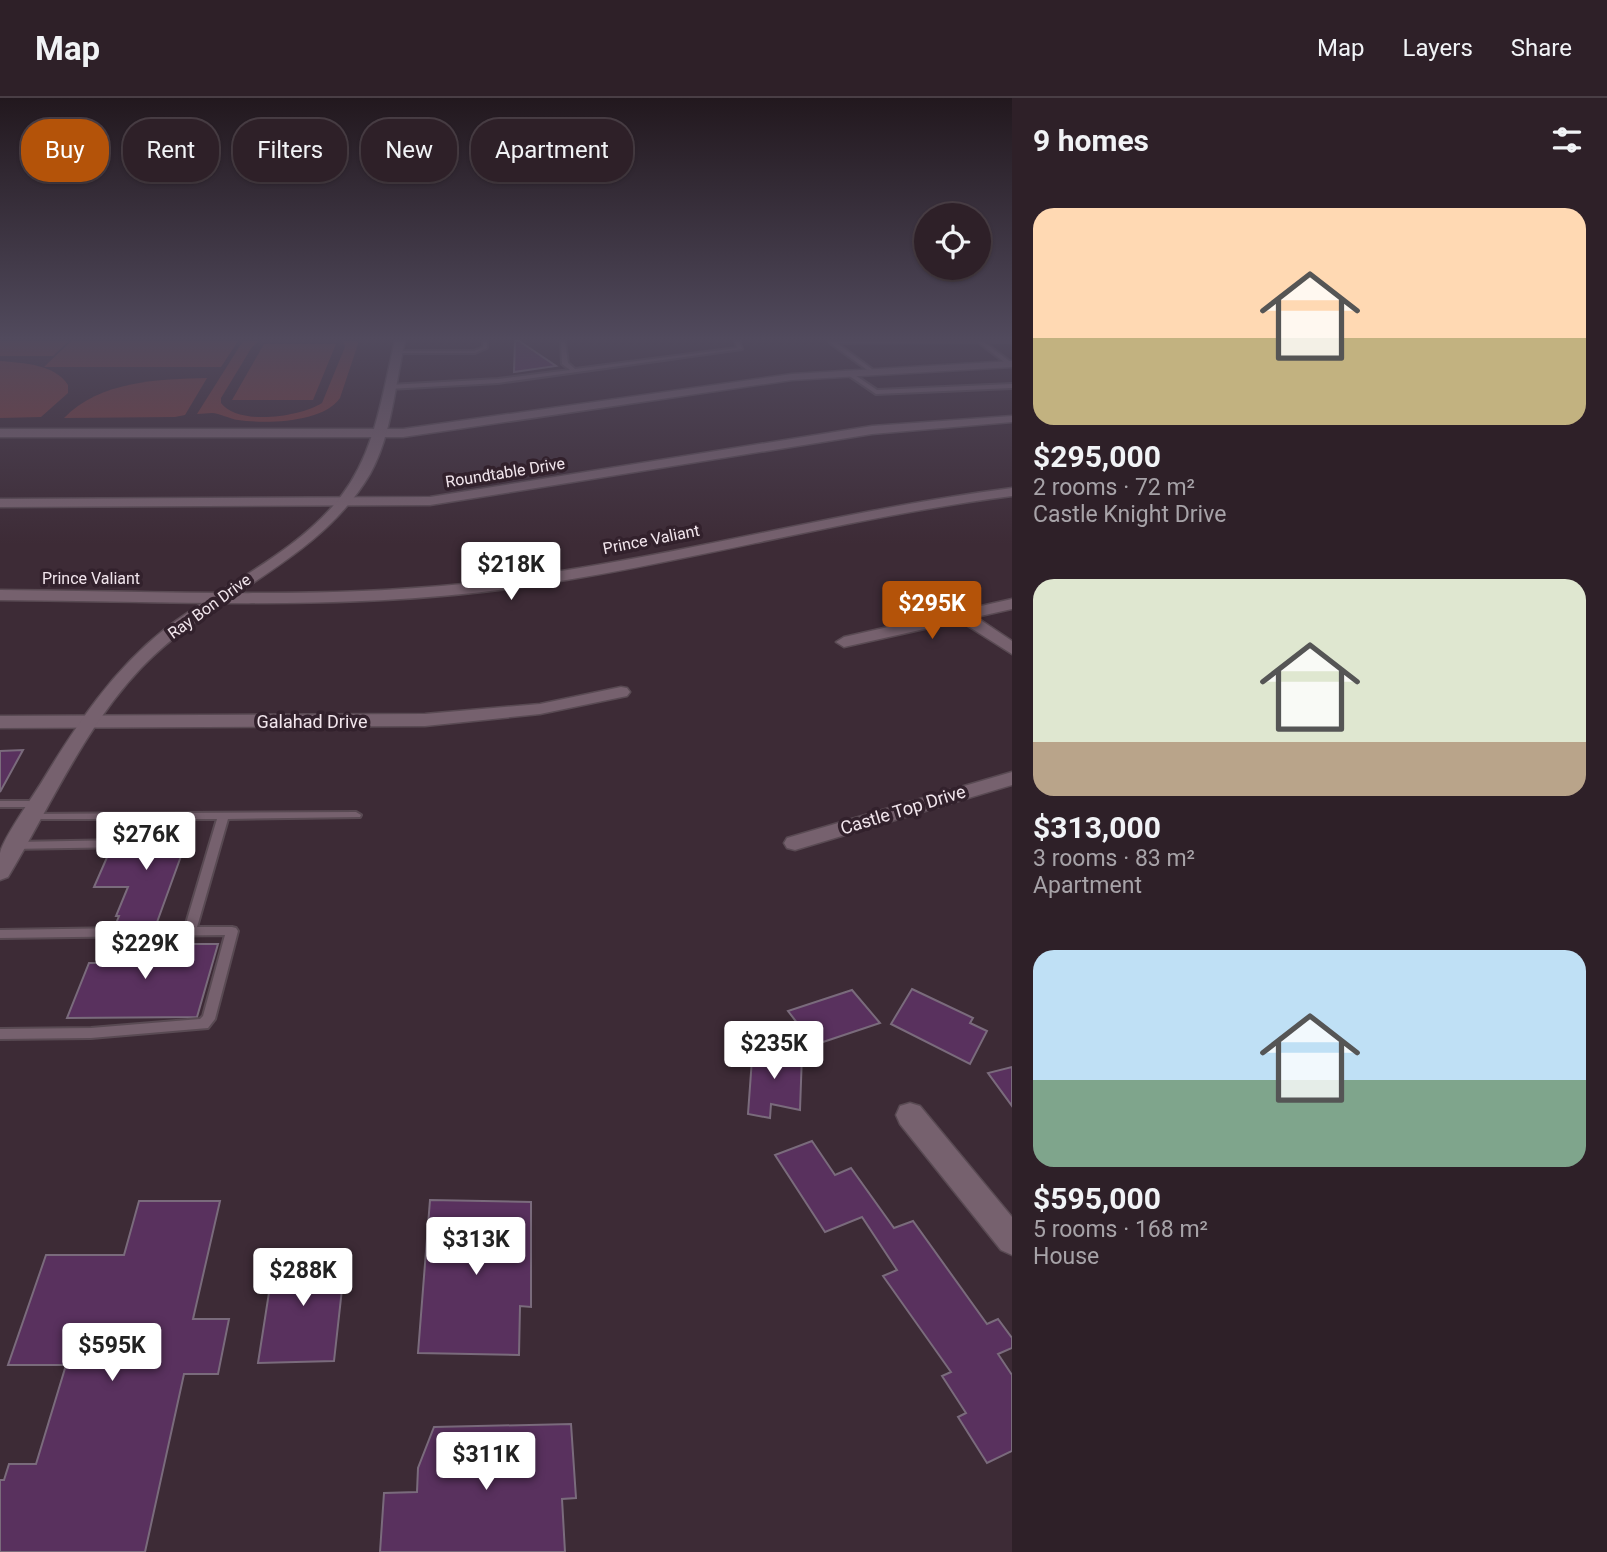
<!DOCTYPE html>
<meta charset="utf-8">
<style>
body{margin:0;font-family:Roboto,sans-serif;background:#362830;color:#f1f3f6;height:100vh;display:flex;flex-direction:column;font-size:26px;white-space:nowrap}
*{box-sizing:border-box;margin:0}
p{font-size:23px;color:#a7a3a8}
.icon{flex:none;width:38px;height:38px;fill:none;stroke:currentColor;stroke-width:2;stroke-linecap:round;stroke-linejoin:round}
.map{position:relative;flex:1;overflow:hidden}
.panel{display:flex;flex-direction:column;background:#2e2028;width:595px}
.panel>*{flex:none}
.guide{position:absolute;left:21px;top:21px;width:665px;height:63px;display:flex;gap:14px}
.buttons{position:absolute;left:914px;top:105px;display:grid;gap:14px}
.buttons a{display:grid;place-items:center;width:77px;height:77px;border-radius:50%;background:#2e2028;box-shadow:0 2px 5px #0004,0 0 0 2px #493e45;font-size:35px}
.price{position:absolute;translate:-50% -60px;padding:0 16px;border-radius:7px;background:#fff;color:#222;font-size:23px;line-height:46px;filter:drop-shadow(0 2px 4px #0008)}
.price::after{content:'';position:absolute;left:50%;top:42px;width:21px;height:16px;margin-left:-10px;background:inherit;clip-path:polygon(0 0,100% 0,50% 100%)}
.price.active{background:#b45309;color:#fff}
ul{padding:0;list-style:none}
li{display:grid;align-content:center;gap:14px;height:371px;padding:0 21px}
li span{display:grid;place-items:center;height:217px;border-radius:21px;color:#555}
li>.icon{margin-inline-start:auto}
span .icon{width:126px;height:126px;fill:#fffc;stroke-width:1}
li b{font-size:30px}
h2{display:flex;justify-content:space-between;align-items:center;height:84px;padding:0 21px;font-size:30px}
.chip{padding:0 24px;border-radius:28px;background:#2e2028;box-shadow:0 2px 5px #0004,0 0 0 2px #493e45;font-size:24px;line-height:63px}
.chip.active{background:#b45309;color:#fff}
header{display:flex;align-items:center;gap:42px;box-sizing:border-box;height:98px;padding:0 35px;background:#2e2028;border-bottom:2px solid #493e45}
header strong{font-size:33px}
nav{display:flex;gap:38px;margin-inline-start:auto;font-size:24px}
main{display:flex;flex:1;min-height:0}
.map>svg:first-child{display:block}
.green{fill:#783b3b}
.building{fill:#59315e;stroke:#7a6b7c;stroke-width:2}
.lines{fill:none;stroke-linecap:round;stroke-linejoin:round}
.service-casing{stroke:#594a53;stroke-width:4}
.minor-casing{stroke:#594a53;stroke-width:3}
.tertiary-casing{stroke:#594a53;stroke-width:3}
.service{fill:#76616e;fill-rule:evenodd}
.minor{fill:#76616e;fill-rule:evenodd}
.tertiary{fill:#76616e;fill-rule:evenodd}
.labels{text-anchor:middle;stroke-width:7;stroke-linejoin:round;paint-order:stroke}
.far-street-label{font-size:16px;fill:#f1e5ec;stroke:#32212c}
.street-label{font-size:18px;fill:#f1e5ec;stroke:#32212c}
</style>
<header>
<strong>Map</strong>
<nav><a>Map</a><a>Layers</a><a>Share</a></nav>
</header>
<main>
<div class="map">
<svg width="1012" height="1454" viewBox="0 0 1012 1454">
<rect width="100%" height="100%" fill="#3d2b36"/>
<g class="green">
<path d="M0,243H69L53,258H0Z"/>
<path d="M71,243H238L221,269H44Z"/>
<path d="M243,243H259L252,249L221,300V305C238,328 300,319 322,305L345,249L343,243H357L358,246L340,300C323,325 265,326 238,322C230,321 219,315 212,315C208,315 202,316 197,316Z"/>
<path d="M264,246H336L313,302H232Z"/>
<path d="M0,263C23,265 55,266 68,287V295L41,319L0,320Z"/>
<path d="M207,280L185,317L175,319L64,320C99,283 160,281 207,280Z"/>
</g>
<g class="building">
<path d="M515,243H519L556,268L514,274Z"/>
<path d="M23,652L0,694V653Z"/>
<path d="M147,724L193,725L156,827L115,828L119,818H116L128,789H94L108,757L131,758Z"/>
<path d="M110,841H150L148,846H218L197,919L67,920L89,865H100Z"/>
<path d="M912,891L973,920L970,925L987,933L970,966L891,926Z"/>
<path d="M852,892L880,925L814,947L788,913Z"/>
<path d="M753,947L802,956L800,1012L771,1006L770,1020L748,1016Z"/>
<path d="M1012,969V1008L988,975Z"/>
<path d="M812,1043L835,1077L851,1070L894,1130L913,1123L987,1226L998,1221L1012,1240V1250L998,1256L1012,1277V1353L987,1365L958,1319L966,1315L942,1278L951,1274L883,1178L897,1172L862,1119L825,1134L775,1057Z"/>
<path d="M430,1102L531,1104V1209L520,1208L519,1257L418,1255Z"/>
<path d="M139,1103H220L193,1221H229L218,1276H184L145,1454H0V1382H4L9,1366H36L66,1267H8L46,1157H124Z"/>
<path d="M346,1155L334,1263L258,1265L275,1156Z"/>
<path d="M571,1326L576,1400L562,1401L565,1454H380L384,1395L417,1394L418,1370L434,1329Z"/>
</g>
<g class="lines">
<g class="service-casing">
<g id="service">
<path d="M483,243H487V250L475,255H397L395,254L397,253H474L483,249Z"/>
<path d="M561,243H565L568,265L575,271L737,250L735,243H739L742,251L498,285L389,291L386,289L389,287L498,281L570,272L562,266Z"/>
<path d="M830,243H1012V244H984L1012,265V267H1008L978,244L837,245L872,271L870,274L830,245Z"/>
<path d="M845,273H849L877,292L1012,286V290L876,296L845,275Z"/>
<path d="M0,703H38L43,706L38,709H0Z"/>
<path d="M356,714L361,717L360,719L228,721L197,829H232L236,830L238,833L215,921L208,930L91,940L0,941V931L91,930L200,921L203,918L225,837L0,840V832L185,829L217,721H146L133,748L129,749L10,751L9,748L10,745L14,744L125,742L136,721H31L27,720L26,718L27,716Z"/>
</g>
</g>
<g class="minor-casing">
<g id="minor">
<path d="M1012,263V269L792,282L403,339H0V331H403L792,276Z"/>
<path d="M1012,318V324L872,336L430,407L0,409V401L430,399L872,328Z"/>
<path d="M1012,390V398C842,420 677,468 507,491C340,513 169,503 0,502V492C169,493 339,503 507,481C677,459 842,412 1012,390Z"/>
<path d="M1012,501V511L976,519L1012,543V556L960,523L844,549L836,544L844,539Z"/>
<path d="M621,589L627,590L630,594L627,598L540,616L425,628L0,630V618L425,616L540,606Z"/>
<path d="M1012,674V687L795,752L787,750L784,745L787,740Z"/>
<path d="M910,1005L920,1008L1012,1119V1157L1001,1152L900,1026L896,1017L900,1008Z"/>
</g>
</g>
<g class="tertiary-casing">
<path id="tertiary" d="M395,243H405C395,286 392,337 370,376C318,465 210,497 141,570C84,630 50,709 8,779L0,782C0,773 0,763 0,755C4,738 33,699 43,682C77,626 113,572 165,531C222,487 298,455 342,397C376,352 382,296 395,243Z"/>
</g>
<use href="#service" class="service"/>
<use href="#minor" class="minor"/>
<use href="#tertiary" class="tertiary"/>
</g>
<linearGradient id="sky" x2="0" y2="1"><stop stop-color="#22181e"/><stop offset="0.54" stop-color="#514a5d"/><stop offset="1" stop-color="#514a5d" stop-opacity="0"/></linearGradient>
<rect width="1012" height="446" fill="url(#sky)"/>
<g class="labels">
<g class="far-street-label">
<text transform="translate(505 374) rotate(-9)" y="6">Roundtable Drive</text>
<text transform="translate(651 441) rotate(-11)" y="6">Prince Valiant</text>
<text x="91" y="486">Prince Valiant</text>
<text transform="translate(209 508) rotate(-36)" y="6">Ray Bon Drive</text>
</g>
<g class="street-label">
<text x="312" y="630">Galahad Drive</text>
<text transform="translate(903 712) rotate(-17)" y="6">Castle Top Drive</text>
</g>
</g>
</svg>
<div class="buttons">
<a><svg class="icon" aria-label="locate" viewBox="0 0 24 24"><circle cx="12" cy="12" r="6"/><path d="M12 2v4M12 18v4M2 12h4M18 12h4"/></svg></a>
</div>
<b class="price" style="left:511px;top:504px">$218K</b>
<b class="price active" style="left:932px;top:543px">$295K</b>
<b class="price" style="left:146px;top:774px">$276K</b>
<b class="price" style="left:145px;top:883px">$229K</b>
<b class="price" style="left:774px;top:983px">$235K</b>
<b class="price" style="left:476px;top:1179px">$313K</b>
<b class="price" style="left:303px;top:1210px">$288K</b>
<b class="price" style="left:112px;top:1285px">$595K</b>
<b class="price" style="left:486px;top:1394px">$311K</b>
<div class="guide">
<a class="chip active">Buy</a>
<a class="chip">Rent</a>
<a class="chip">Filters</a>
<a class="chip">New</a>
<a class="chip">Apartment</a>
</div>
</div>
<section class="panel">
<h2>9 homes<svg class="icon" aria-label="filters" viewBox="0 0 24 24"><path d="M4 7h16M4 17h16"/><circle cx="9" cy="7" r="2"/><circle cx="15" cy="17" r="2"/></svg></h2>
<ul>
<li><span style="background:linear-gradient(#ffd9b3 60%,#c2b280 0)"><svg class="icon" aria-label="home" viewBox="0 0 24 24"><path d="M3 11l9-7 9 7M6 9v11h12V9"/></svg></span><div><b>$295,000</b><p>2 rooms · 72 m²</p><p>Castle Knight Drive</p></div></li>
<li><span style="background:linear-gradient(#dfe7d0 75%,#b9a48a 0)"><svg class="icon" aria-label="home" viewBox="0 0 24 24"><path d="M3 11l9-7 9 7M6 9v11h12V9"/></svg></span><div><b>$313,000</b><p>3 rooms · 83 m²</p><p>Apartment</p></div></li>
<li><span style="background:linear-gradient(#bfe0f5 60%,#7fa58c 0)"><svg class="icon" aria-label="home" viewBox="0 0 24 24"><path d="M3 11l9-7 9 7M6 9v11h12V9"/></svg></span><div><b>$595,000</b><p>5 rooms · 168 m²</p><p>House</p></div></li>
</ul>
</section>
</main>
